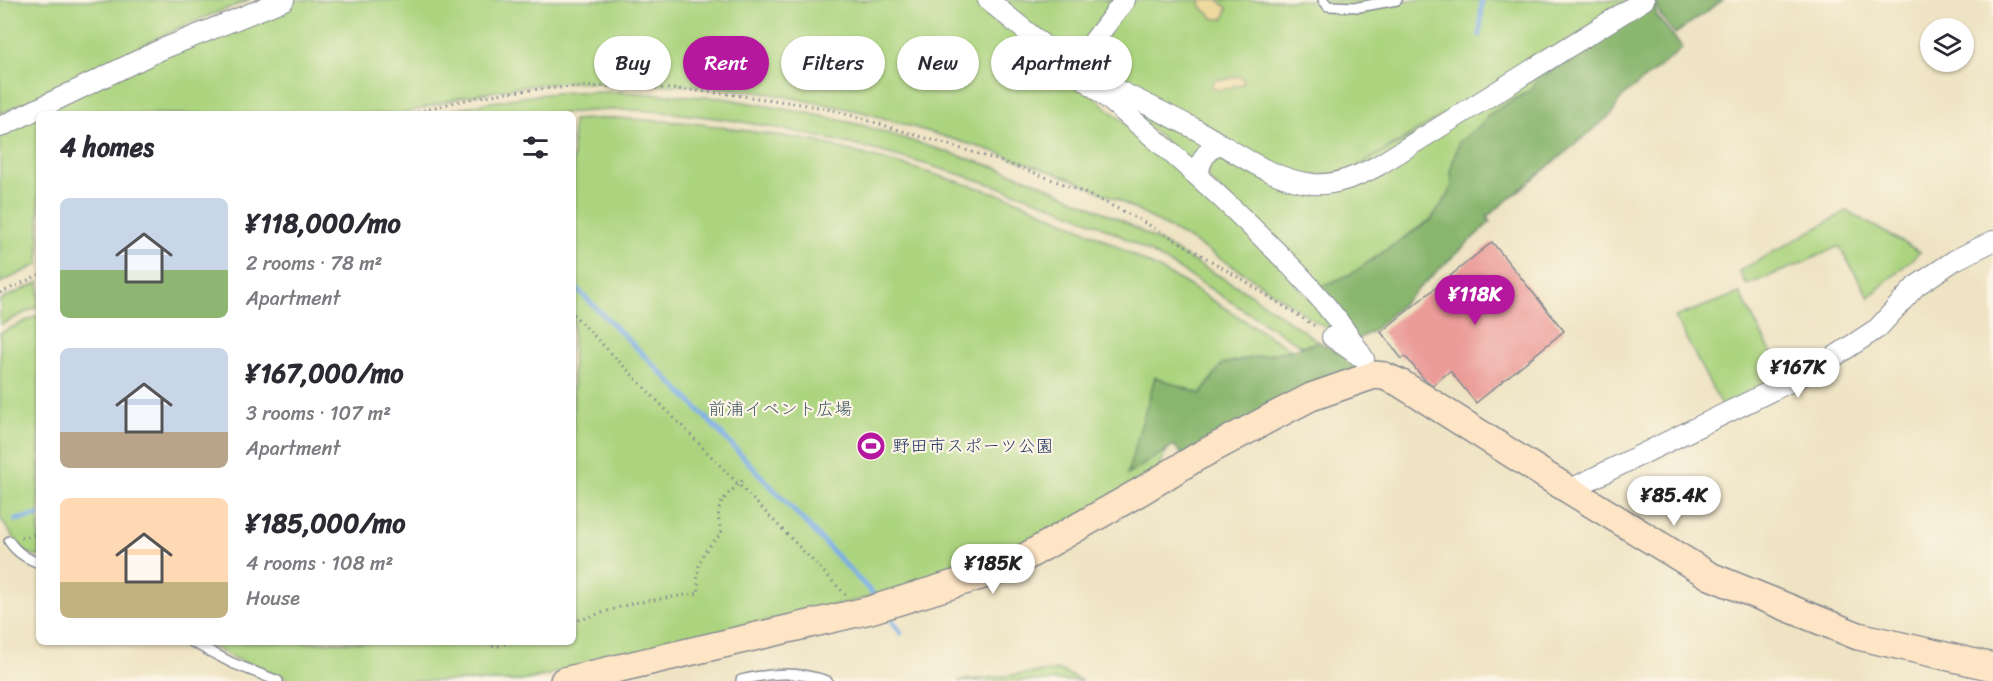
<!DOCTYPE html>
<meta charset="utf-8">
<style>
body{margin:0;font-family:Sriracha,"Klee One",sans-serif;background:#f2f2f3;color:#2b2b33;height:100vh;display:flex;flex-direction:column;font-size:22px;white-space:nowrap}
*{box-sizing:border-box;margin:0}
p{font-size:20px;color:#7c7c81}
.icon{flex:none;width:33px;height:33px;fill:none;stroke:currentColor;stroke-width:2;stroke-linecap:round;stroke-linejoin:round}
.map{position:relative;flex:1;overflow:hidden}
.side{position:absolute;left:36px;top:111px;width:540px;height:534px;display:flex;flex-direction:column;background:#fff;border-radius:9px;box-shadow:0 2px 4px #0004}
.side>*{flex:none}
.top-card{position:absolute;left:594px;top:36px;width:570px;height:54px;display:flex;gap:12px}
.controls{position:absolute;left:1920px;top:18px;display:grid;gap:12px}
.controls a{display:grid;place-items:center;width:54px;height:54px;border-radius:50%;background:#fff;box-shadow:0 2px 4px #0004;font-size:30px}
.price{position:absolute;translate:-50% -51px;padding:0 14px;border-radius:21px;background:#fff;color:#222;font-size:20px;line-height:39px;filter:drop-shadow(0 2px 3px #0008)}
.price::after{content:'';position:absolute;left:50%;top:36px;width:18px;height:14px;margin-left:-9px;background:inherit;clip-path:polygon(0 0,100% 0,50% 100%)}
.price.on{background:#b5179e;color:#fff}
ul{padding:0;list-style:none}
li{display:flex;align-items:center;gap:18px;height:150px;padding:0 24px}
li span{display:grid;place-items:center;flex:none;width:168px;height:120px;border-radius:9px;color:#555}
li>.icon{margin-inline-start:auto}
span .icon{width:72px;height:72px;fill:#fffc;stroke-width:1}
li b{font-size:26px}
h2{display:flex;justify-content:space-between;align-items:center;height:72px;padding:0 24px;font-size:26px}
.pill{padding:0 21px;border-radius:27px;background:#fff;box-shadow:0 2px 4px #0004;font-size:21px;line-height:54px}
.pill.on{background:#b5179e;color:#fff}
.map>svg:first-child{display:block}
.green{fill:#acd47f;stroke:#64826e;stroke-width:1.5}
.forest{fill:#89b66e;stroke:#527266;stroke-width:1.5}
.sand{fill:#eeda9e;stroke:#84847e;stroke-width:1.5}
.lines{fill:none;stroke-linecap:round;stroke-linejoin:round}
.stream{stroke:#7aade6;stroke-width:5}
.building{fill:#eb9c99}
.lane-casing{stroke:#848990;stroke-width:12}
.street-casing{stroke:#848990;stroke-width:22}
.secondary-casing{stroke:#848990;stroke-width:30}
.path{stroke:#848990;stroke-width:3;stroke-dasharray:1.5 4.5;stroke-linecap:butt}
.lane{stroke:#fff;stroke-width:9}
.street{stroke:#fff;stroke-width:20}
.secondary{stroke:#fde5c5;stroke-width:27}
.labels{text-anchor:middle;stroke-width:4.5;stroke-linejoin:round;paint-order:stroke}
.park-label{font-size:18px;fill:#3f5866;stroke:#fcf5e5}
.poi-label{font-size:18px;fill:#1b2f5e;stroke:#fcf5e5;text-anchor:start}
</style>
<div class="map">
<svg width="1993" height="681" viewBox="0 0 1993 681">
<rect width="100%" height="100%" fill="#fcf5e5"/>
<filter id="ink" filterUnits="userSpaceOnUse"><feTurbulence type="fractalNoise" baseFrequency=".0167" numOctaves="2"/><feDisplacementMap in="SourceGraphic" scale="12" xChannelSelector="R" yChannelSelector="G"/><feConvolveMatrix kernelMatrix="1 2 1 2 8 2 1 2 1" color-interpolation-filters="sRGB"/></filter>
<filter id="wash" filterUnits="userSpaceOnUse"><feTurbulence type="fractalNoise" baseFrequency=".008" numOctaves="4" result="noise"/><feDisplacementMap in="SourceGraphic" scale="24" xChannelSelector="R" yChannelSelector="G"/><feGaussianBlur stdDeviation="1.35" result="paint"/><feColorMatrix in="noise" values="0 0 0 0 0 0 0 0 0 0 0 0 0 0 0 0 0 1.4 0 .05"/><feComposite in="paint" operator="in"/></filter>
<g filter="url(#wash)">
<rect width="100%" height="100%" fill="#eee3c2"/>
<g class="green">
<path d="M0,0H250L187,24L0,114Z"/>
<path d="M296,0H980L1232,214L1352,346L1244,273L1189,239L1118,200L1077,181L996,152L863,112L772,94L707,86L567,82L519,87L463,97L402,114H39V264L0,283V131L192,39Z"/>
<path d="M995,0H1120L1071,62Z"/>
<path d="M1131,0H1635L1344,175L1293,176L1082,63Z"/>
<path d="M1596,39L1592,47L1536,80L1532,89L1488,115L1482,124L1459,142L1451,169L1452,185L1449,194L1431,219L1351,274L1318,288L1206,176L1218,150L1314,189Z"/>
<path d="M571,92H619L722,98L807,113L861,125L1001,169L1039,183L1123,221L1247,292L1319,342L1302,346C1238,308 1176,264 1109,230C1062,207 1012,191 962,175C856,142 745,116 633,110C605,109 578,112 551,114C513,116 474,114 435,114C480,103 525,95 571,92Z"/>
<path d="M1113,97L1207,141L1193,164Z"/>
<path d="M613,118L694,123L814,141L906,166L1012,198L1097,236L1185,283L1291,350L1222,364L1182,420L1156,472L1119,496L987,562L883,594L522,681H293L236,659L202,642H573V120Z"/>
<path d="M1847,211L1920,252L1869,297L1839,246L1805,262L1747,285L1739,271Z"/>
<path d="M39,282V306L0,325V300Z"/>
<path d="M1740,293L1783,375L1722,407L1675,317Z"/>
<path d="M39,315V557L23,551L0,518V333Z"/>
<path d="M1059,670L1082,681H958Z"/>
</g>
<g class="forest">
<path d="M1654,0L1657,17L1683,48L1621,98L1613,113L1487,217L1490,222L1373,331L1358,339L1318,288L1351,274L1431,220L1449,194L1452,185L1451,169L1459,142L1482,124L1488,115L1532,89L1536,80L1592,47L1596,40Z"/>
<path d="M1657,0H1723L1675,34L1660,15Z"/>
<path d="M1319,342L1357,362L1356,369L1183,456L1174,445L1127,475L1155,377L1201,394L1222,364L1291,350Z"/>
</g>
<g class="sand">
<path d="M1200,0H1218L1227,8L1226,15L1223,19H1215L1201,7Z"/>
<path d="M1237,76L1243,78L1244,83L1222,90L1214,89L1211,87L1215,79L1225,80Z"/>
</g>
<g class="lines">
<g class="stream">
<path d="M1480,35L1482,0"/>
<path d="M573,285L690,401L873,594"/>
<path d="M15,520L39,515"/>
<path d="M891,619L901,633"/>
</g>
</g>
<g id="blocks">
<path class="building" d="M1492,242L1564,331L1476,403L1450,371L1433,385L1424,379L1405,356L1402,359L1381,332Z"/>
</g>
</g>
<g filter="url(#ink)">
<use href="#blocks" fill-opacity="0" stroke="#848990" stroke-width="1.5"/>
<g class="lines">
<g class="lane-casing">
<g id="lane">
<path d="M1323,0L1328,6L1359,7L1397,0"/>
<path d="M9,541C17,553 26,558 39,563"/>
<path d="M192,642L232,663L278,681"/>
<path d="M741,680C771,673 797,671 827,681"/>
</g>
</g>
<g class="street-casing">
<g id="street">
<path d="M988,0C1072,69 1156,136 1235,211C1283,257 1329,301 1364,359"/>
<path d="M1073,68C1114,89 1156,108 1197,130C1235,151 1269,179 1313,184C1336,186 1359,176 1379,165L1644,0"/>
<path d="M1073,68L1125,0"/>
<path d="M0,127L160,50L284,0"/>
<path d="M1199,177C1198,164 1207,147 1220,144"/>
<path d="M1332,337L1358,355"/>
<path d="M1569,490L1814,370L1878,328L1916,286L1955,260L1993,241"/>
</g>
</g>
<g class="secondary-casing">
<path id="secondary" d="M564,681L870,610L1006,568L1143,490L1197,457L1272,417L1311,397L1374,375L1384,376L1400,383L1553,480L1710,576L1858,636L1993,667"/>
</g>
<g class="path">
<path d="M412,114C518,80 633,82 742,96C770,100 800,103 827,109C865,119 902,131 939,142C996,159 1052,177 1106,203C1180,239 1249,284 1318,328"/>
<path d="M0,293L39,275"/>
<path d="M573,314L846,595"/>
<path d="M21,538L39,534"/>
<path d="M573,622L633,603L699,593C695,563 700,554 722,533C712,504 724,498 744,479"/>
<path d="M481,642L495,647L512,642"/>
</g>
<use href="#lane" class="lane"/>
<use href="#street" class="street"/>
<use href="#secondary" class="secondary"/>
</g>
</g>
<defs>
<g id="stadium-disc" transform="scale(1.5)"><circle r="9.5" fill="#b5179e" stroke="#fcf5e5"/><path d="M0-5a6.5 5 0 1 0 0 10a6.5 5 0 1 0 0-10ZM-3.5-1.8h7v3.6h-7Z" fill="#fff"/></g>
</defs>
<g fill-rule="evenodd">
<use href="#stadium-disc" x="871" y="446"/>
</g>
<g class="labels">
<g class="park-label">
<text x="780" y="415">前浦イベント広場</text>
</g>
<g class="poi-label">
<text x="892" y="452">野田市スポーツ公園</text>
</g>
</g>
</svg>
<div class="controls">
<a><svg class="icon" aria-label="layers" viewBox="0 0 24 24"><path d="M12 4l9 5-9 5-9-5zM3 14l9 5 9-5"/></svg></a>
</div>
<b class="price on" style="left:1475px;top:326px">¥118K</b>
<b class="price" style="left:1798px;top:399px">¥167K</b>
<b class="price" style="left:1674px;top:527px">¥85.4K</b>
<b class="price" style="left:993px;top:595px">¥185K</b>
<div class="top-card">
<a class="pill">Buy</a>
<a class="pill on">Rent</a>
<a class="pill">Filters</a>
<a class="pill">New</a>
<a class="pill">Apartment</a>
</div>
<section class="side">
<h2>4 homes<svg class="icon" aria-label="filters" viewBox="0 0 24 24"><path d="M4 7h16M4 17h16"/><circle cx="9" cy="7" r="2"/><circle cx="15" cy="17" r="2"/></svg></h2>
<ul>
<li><span style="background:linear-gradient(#c9d6e8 60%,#8fb573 0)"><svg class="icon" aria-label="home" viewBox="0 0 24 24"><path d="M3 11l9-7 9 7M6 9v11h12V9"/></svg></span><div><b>¥118,000/mo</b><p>2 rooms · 78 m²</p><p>Apartment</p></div></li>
<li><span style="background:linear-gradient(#c9d6e8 70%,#b9a48a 0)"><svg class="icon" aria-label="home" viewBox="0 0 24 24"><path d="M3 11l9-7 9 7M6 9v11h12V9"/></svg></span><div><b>¥167,000/mo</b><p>3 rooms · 107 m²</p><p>Apartment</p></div></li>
<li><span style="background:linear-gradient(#ffd9b3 70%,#c2b280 0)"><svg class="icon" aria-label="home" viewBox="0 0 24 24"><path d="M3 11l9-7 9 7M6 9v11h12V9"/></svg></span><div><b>¥185,000/mo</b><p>4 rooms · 108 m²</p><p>House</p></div></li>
</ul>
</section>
</div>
